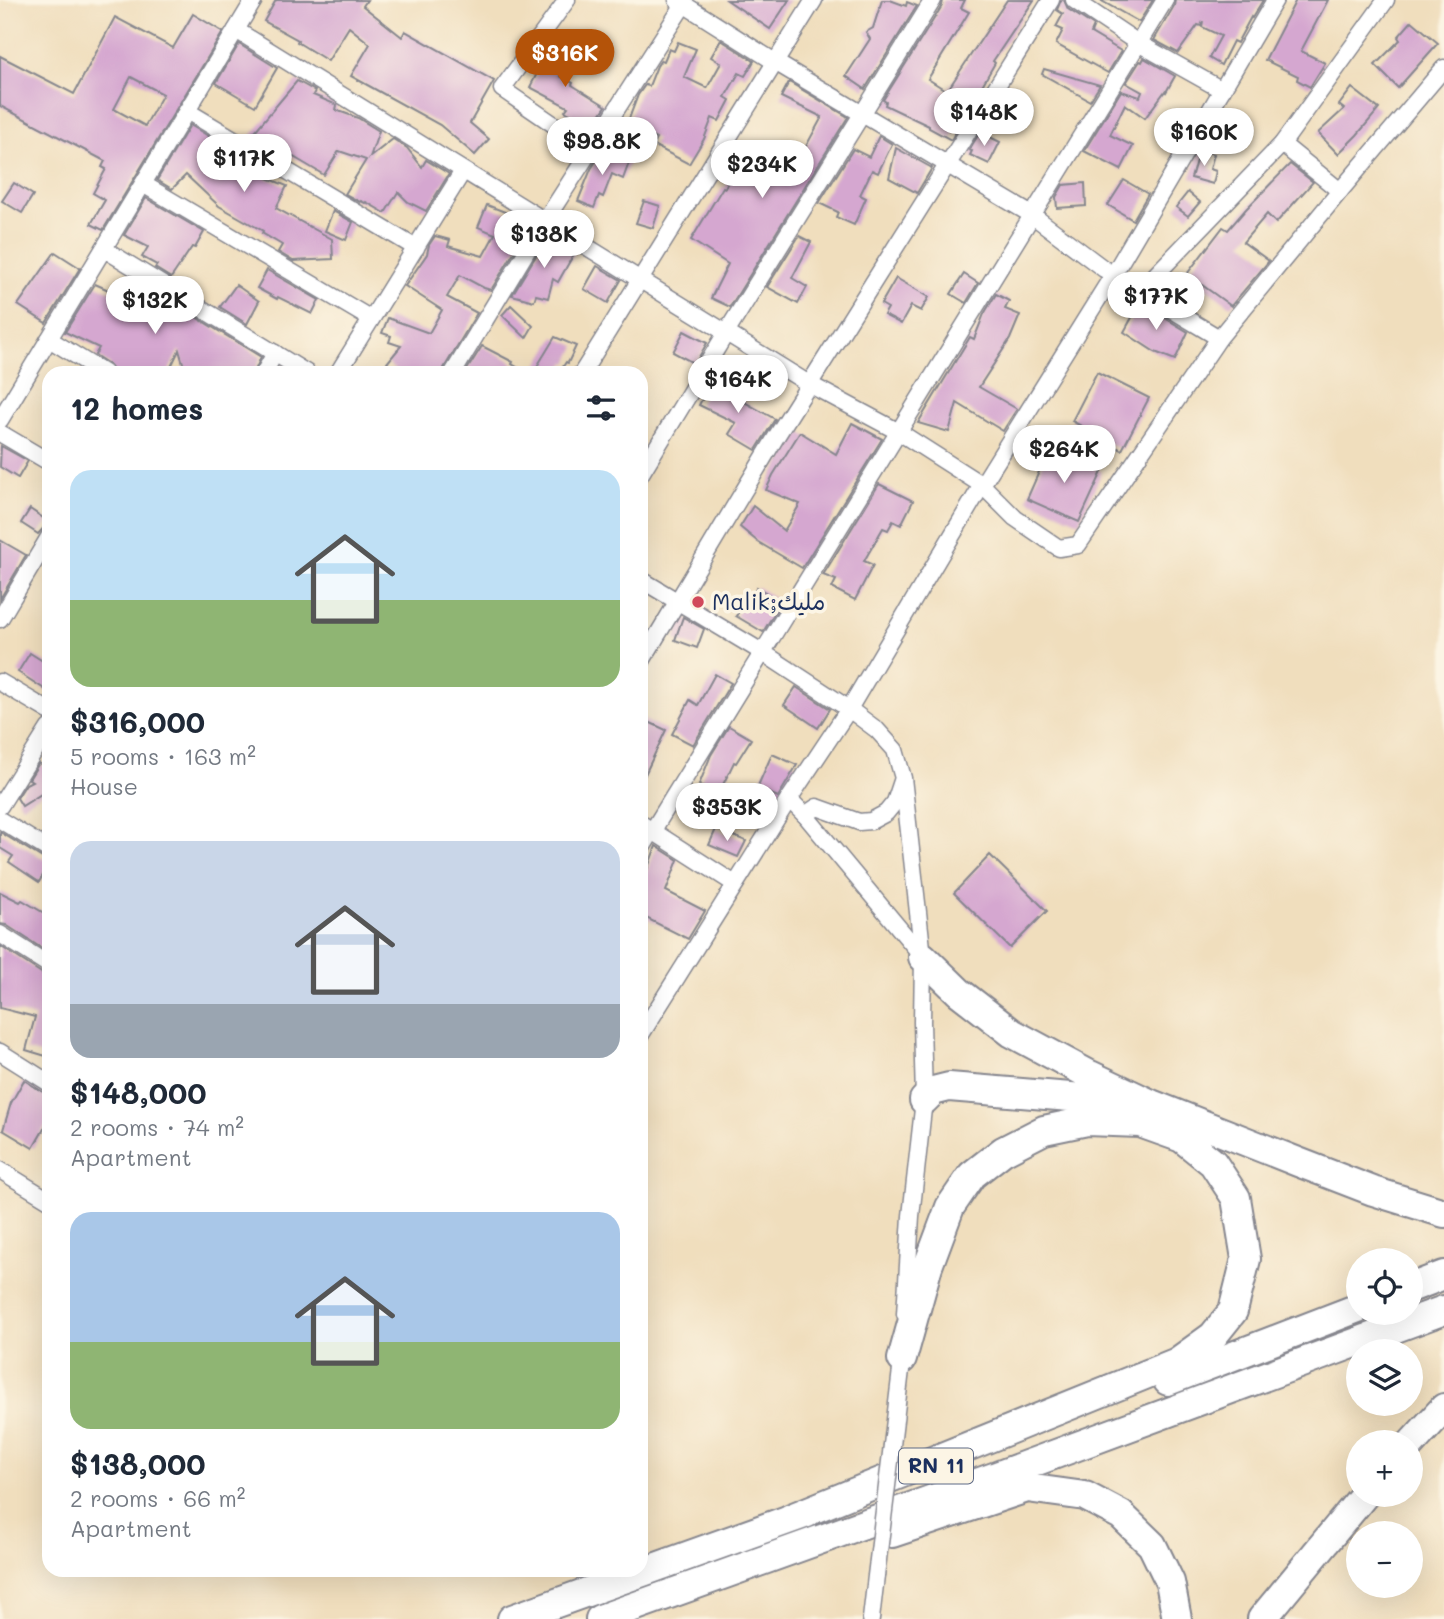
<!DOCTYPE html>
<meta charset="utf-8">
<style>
body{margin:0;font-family:Mali,"Playpen Sans Arabic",sans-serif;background:#f2f2f3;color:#1f2937;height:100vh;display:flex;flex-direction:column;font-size:26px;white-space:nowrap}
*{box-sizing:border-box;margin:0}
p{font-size:23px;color:#747a83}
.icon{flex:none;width:38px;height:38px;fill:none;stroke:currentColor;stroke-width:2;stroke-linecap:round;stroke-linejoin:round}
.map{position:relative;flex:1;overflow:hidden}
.details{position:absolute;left:42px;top:366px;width:606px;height:1211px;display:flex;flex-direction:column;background:#fff;border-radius:21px;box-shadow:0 7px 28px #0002}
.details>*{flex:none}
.tools{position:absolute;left:1346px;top:1248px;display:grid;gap:14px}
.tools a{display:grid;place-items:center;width:77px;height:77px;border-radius:50%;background:#fff;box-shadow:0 7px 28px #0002;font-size:35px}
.price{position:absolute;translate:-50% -60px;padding:0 16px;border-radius:24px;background:#fff;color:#222;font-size:23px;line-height:46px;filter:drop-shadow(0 2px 4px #0008)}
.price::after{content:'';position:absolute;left:50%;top:42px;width:21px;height:16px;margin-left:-10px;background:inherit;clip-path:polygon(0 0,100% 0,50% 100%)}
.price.on{background:#b45309;color:#fff}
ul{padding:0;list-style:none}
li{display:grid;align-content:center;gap:14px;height:371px;padding:0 28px}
li span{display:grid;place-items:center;height:217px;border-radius:21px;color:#555}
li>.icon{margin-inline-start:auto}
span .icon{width:126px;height:126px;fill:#fffc;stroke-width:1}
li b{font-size:30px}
h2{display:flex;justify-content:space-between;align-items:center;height:84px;padding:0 28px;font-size:30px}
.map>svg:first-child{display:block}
.building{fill:#d5a7d0;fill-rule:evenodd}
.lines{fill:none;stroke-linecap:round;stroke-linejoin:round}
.street-casing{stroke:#86868e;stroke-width:19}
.highway-casing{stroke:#86868e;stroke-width:32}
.street{stroke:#fff;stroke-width:16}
.highway{stroke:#fff;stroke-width:28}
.street-bridge-casing{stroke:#86868e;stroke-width:19;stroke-linecap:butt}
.street-bridge{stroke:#fff;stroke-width:16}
.poi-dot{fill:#d1495b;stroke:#fcf5e5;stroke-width:2.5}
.labels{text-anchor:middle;stroke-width:7;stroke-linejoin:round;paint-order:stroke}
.shield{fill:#fcf5e5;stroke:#5e6a86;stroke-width:2}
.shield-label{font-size:21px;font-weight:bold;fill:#1b2f5e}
.poi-label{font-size:23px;fill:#1b2f5e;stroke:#fcf5e5;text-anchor:start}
</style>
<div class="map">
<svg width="1444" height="1619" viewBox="0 0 1444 1619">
<rect width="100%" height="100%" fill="#fcf5e5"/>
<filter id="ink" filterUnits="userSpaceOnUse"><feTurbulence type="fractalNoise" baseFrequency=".0143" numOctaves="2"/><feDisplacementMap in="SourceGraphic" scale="14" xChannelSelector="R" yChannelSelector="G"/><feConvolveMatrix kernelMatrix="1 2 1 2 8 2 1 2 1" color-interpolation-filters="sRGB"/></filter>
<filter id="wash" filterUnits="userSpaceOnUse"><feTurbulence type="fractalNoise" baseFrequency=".00686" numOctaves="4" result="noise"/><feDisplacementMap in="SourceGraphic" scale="28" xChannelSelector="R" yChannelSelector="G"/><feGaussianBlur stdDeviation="1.57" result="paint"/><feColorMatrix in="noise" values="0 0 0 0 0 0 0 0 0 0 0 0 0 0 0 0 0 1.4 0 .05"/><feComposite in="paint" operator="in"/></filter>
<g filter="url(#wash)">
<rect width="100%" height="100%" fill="#f0debd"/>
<g id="blocks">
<g class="building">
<path d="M276,0H367L363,6L402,37L405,31L494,81L470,123L489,139L475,155L440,125L351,76L370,44L349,27L328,61L297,42L298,40L264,21Z"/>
<path d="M727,0H789L770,29Z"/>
<path d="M882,0H890L906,6L907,2L917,6L865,89L846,76L870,39L866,32L873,28Z"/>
<path d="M943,0H965L961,8L969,12L928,79L947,91L1007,0H1034L993,61L995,63L951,140L929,128V126L885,105L886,102L883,100L942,6Z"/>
<path d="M1061,0H1064L1068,9L1094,26L1091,33L1121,51L1108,73L1056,44L1063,30L1056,27L1063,14L1057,10Z"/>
<path d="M1100,0H1153L1139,22Z"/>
<path d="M1175,0H1263L1252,18L1251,17L1237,43L1233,41L1221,65L1209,58L1221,36L1202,27L1203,21L1201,26L1198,25L1178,53L1154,40L1174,6Z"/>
<path d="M1296,0H1328L1301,51L1325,63L1310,87L1297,80L1298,76L1265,60Z"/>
<path d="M193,14L223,32L103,230L91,224L105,200L93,193L106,169L102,167L105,161L0,106V56L74,94L115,17L173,48ZM131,77L163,94L145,126L114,109Z"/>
<path d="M1412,21L1438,43L1398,88L1375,65L1400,40L1398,37Z"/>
<path d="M721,40L754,61L745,76L739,73L725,97L730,100L719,121L712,118L704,139L689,164L653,145L656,139L642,132V130L627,124L638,95L645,85L649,86L657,66L661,60L664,61L669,49L674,51L678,42L696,49L684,77L707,88L721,63L711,57Z"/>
<path d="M239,44L277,68L255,106L216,83Z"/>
<path d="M551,46L571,56L560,76L573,83L572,85L606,106L592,127L565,111L568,107L530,87Z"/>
<path d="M1144,58L1175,76L1166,92L1165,91L1145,118L1125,104L1110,135L1133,146L1121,170L1084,151L1121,91L1140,97L1142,92L1126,83L1140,61L1142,62Z"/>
<path d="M1044,69L1100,85L1090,101L1042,74Z"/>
<path d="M297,81L315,91L313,95L337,105L336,110L358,118L379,131L370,157L393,139L407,148L422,167L426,160L449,174L426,211L408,202L398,192L385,213L366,202L365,203L361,201L360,202L345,194L366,160L339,151L324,175L275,146L274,151L250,137Z"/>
<path d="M789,82L848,117L730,307L711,298L728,264L691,240L723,187L725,188L730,177L732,178L750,148L792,172L822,117L781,97Z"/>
<path d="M1352,88L1379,109L1357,135L1338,154L1318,133L1344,109L1339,105Z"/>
<path d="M190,125L267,171L265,177L287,186L276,208L332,239L333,259L293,261L278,252L282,245L262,233L263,231L219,206L186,175L172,189L157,180Z"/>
<path d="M980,132L1000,142L989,164L970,155L972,151L969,150Z"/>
<path d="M879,136L892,144L878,173L872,170L860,195L866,198L854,225L836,217L838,212L819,203L853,149L869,157Z"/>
<path d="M896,148L932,168L917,193L889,178Z"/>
<path d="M603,150L630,160L623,179L612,174L603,197L599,195L594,208L578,201L591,169Z"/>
<path d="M1199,150L1214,154L1210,169L1216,171L1213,184L1191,178Z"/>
<path d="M1290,164L1313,182L1276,223L1267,214L1243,242L1269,261L1231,306L1187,274L1223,227L1228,230L1246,209Z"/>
<path d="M1124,180L1148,194L1133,220L1108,205Z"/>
<path d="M14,183L33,195L22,213L2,201Z"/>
<path d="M1085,183L1086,206L1057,208L1056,197L1063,185Z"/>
<path d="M1188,192L1200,202L1188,216L1176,207Z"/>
<path d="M146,198L204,232L195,248L192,247L171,278L155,268L157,265L142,257L148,247L124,235Z"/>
<path d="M644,201L660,206L653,228L636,223Z"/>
<path d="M487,205L518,217L531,224L491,290L484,288L460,275L447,297L477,313L444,368L443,373H398L387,363L401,346L389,342L391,336L382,333L388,318L429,333L442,310L405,286L427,254L429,245L435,236L450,240L448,246L483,256L495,234L478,227Z"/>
<path d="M333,211L353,222L346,240L325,231Z"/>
<path d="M548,236L575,252L558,282L553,279L548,298L536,295L534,301L512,295Z"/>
<path d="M799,236L811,242L792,278L807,287L798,304L767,287Z"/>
<path d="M55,252L80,268L46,323L18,305Z"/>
<path d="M597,266L621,280L608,303L584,289Z"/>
<path d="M267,270L319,300L312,314L278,297L277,299L257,288Z"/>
<path d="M964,274L978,283L966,303L951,294Z"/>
<path d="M896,278L929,297L921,311L911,306L901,324L884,315L888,308L881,304Z"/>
<path d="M95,284L136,302L145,286L261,357L254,373H186L179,350L168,373H114L110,365L95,355L99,348L65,332Z"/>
<path d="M236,285L259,301L247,324L220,307Z"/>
<path d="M996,294L1009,301L1005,309L1020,315L1010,339L979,387L1017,409L1013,415L1003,431L957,403L949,432L918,423L970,337L974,339L984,314Z"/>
<path d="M1140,303L1188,332L1175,360L1155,352L1124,332Z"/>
<path d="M511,305L533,326L526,338L502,315Z"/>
<path d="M684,331L707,343L695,364L673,352Z"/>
<path d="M555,337L576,346L568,363L566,362L559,373H533Z"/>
<path d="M482,346L513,362L512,364L527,373H465Z"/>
<path d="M1097,372L1149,398L1122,450L1099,439L1100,436L1072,421Z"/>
<path d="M711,382L741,397L739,399L775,419L756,450L729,434L736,423L699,405Z"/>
<path d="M852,423L882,439L802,568L758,542L740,527L753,506L784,531L800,504L766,490L773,475L800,432L836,454Z"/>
<path d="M1,446L28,461L18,478L0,467Z"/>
<path d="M1049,449L1102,472L1079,522L1027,499Z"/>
<path d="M879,484L913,501L901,525L893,521L888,530L883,528L864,561L873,565L855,600L832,588L836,580L823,575Z"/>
<path d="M30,509L49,522L38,534L21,523Z"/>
<path d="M0,540L26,555L0,599Z"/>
<path d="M757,587L781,602L763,632L736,616L745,603L747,604Z"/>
<path d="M683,617L704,629L697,648L675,640Z"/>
<path d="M30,653L49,665V692L18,672Z"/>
<path d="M715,674L731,683L693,745L672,734L690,700L698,705Z"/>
<path d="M796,687L830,709L818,728L784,705Z"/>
<path d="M640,718L666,730L640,785Z"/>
<path d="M729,726L751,739L736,763L734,762L719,793L699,785L711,755Z"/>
<path d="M772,754L797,765L778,797L757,788Z"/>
<path d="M39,763L49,770V794L46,791L22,806L17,798L26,784L32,781L29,779Z"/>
<path d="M716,829L746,841L738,857L709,845Z"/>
<path d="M0,832L44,859L49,860V865L39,882L9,862L13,856L0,848Z"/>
<path d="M656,846L678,860L666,891L705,911L688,939L640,915V871L646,873Z"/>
<path d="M990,855L1047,911L1010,948L954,893Z"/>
<path d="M0,892L20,902L22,900L49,916V953L6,925L0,924Z"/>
<path d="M0,946L49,978V1057L26,1050L35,1017L0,1008Z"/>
<path d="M24,1080L43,1092L49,1093V1120L33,1148L3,1130L11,1103Z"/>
</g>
</g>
</g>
<g filter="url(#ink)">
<use href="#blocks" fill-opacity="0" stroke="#86868e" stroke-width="2"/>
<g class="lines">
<g class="street-casing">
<g id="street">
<path d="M567,0L502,89L591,150"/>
<path d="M677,0L775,62L1032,215L1104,269L1219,338"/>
<path d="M1074,0L1138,43L1222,90"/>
<path d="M236,30L809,384L899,432L982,485L1015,518L1059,548L1078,545L1219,338L1340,191L1444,68"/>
<path d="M187,111L416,248"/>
<path d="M1282,144L1340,191"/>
<path d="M143,184L371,319"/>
<path d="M104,249L307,373"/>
<path d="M1140,291L1282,144L1386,0"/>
<path d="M49,339L104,373"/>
<path d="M264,373L275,353"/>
<path d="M338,373L463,171"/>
<path d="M453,373L545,221L684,4"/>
<path d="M582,373L814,0"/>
<path d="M0,420L254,0"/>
<path d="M0,433L49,462"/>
<path d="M640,475L726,333L933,0"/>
<path d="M640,579L762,652L849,709L877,730L895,750L903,778L923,957L922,1022L924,1100L911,1216L905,1314"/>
<path d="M0,619L49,537"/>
<path d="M640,664L776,437L1051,0"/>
<path d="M0,682L49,711"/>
<path d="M789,799L805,815L923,957"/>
<path d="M0,806L49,728"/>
<path d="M805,815L817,807L859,822L871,821L886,813L895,802L902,781"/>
<path d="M0,820L49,850"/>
<path d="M640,823L735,884"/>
<path d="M640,851L1165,0"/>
<path d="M0,934L49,965"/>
<path d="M640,1036L789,799L849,709L982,485L1113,275L1275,0"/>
<path d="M0,1052L49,1083"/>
<path d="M0,1170L49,1200"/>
<path d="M892,1445L903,1353"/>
<path d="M871,1619L876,1576"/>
</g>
</g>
<g class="highway-casing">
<g id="highway">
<path d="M923,957L959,992L1012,1033L1090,1075L1151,1104L1298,1162L1373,1191L1444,1213"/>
<path d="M924,1100L933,1091L949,1087L1131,1102"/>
<path d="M1410,1288L1444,1275"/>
<path d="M1168,1381L1358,1308"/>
<path d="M1410,1445L1444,1408"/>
<path d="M791,1518L1177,1362L1213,1336L1233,1311L1246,1259L1236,1198L1213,1163L1182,1138L1140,1123L1087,1121L1044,1130L1003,1151L972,1175L950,1207L928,1266L902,1359"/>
<path d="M892,1533L1027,1488L1085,1496L1121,1515L1152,1545L1170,1582L1177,1619"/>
<path d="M512,1619L807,1513"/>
<path d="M600,1619L994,1477L1444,1310"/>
<path d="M1262,1619L1365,1494"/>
</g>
</g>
<use href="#street" class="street"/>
<use href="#highway" class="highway"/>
<g class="street-bridge-casing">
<path id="street-bridge" d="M876,1576L892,1445"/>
</g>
<use href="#street-bridge" class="street-bridge"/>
</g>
</g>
<circle class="poi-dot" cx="698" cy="602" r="7"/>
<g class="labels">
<rect class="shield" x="899" y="1448.5" width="74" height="35" rx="5"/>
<g class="shield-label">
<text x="936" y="1473">RN 11</text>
</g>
<g class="poi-label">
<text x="712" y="610">Malik;مليك</text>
</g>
</g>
</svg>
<div class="tools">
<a><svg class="icon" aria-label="locate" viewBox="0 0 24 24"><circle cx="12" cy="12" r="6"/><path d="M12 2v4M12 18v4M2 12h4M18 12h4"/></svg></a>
<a><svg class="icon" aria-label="layers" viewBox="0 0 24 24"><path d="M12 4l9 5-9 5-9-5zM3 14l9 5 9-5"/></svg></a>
<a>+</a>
<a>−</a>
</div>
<b class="price on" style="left:565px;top:89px">$316K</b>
<b class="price" style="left:984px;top:148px">$148K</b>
<b class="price" style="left:1204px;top:168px">$160K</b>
<b class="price" style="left:602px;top:177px">$98.8K</b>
<b class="price" style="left:244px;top:194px">$117K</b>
<b class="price" style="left:762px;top:200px">$234K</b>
<b class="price" style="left:544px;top:270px">$138K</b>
<b class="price" style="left:1156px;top:332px">$177K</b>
<b class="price" style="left:155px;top:336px">$132K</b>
<b class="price" style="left:738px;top:415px">$164K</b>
<b class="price" style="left:1064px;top:485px">$264K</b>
<b class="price" style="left:727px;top:843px">$353K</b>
<section class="details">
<h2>12 homes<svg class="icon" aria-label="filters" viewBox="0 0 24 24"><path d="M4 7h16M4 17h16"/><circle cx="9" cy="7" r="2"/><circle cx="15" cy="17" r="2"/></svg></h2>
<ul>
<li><span style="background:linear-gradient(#bfe0f5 60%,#8fb573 0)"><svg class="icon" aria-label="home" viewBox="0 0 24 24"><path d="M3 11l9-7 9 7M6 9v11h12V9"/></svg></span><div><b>$316,000</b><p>5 rooms · 163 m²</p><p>House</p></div></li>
<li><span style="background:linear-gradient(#c9d6e8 75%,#9aa5b1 0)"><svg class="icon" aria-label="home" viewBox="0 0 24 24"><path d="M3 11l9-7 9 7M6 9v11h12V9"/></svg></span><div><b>$148,000</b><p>2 rooms · 74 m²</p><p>Apartment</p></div></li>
<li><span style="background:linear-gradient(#a9c7e8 60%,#8fb573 0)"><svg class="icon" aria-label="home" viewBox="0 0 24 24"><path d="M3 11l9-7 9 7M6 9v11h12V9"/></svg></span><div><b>$138,000</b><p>2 rooms · 66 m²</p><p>Apartment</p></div></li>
</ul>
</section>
</div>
